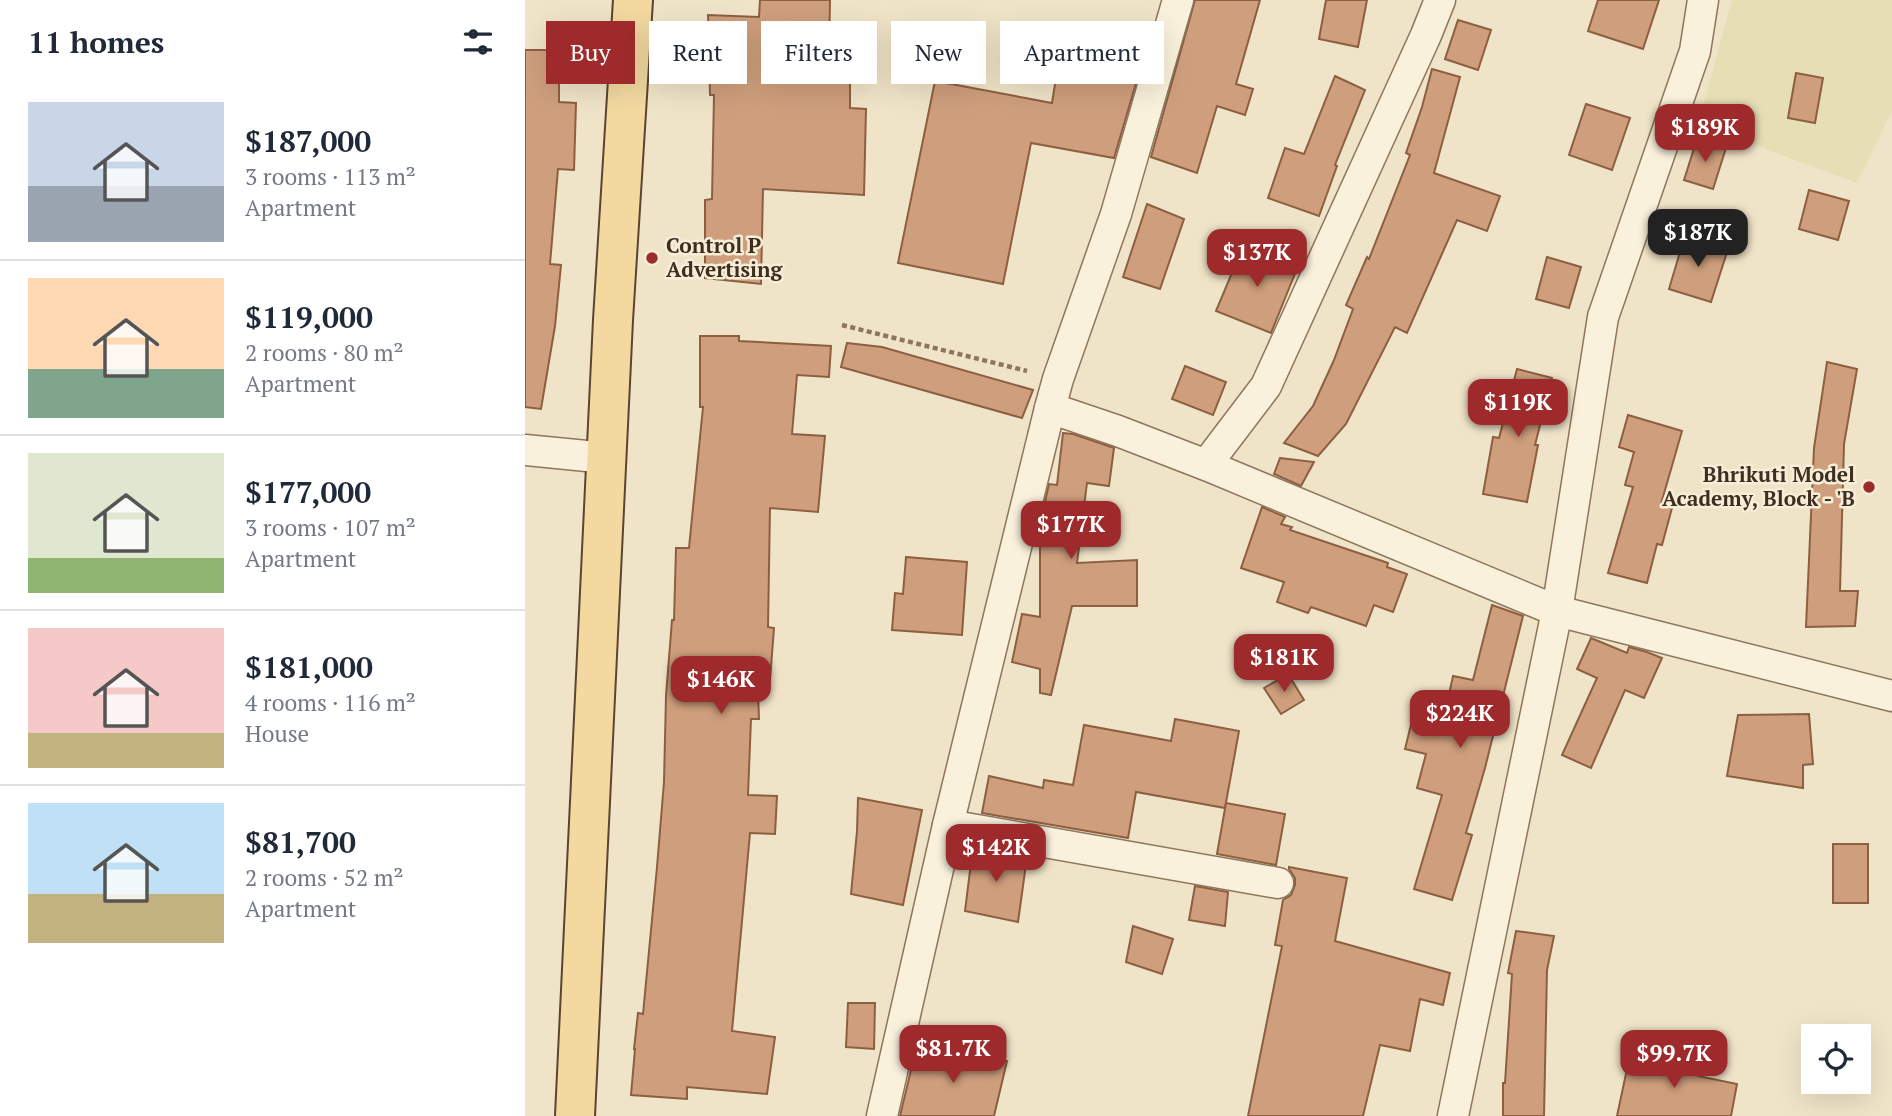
<!DOCTYPE html>
<meta charset="utf-8">
<style>
body{margin:0;font-family:"PT Serif",serif;background:#f6f6f7;color:#1f2937;height:100vh;display:flex;flex-direction:column;font-size:26px;white-space:nowrap}
*{box-sizing:border-box;margin:0}
p{font-size:23px;color:#747a83}
.icon{flex:none;width:38px;height:38px;fill:none;stroke:currentColor;stroke-width:2;stroke-linecap:round;stroke-linejoin:round}
.map{position:relative;flex:1;overflow:hidden}
.panel{display:flex;flex-direction:column;background:#fff;width:525px}
.panel>*{flex:none}
.hud{position:absolute;left:21px;top:21px;width:665px;height:63px;display:flex;gap:14px}
.controls{position:absolute;left:1276px;top:1024px;display:grid;gap:14px}
.controls a{display:grid;place-items:center;width:70px;height:70px;border-radius:0px;background:#fff;box-shadow:0 7px 28px #0002;font-size:35px}
.price{position:absolute;translate:-50% -60px;padding:0 16px;border-radius:14px;background:#9e2a2b;color:#fff;font-size:23px;line-height:46px;filter:drop-shadow(0 2px 4px #0008)}
.price::after{content:'';position:absolute;left:50%;top:42px;width:21px;height:16px;margin-left:-10px;background:inherit;clip-path:polygon(0 0,100% 0,50% 100%)}
.price.current{background:#222;color:#fff}
ul{padding:0;list-style:none}
li{display:flex;align-items:center;gap:21px;height:175px;padding:0 28px}
li+li{border-top:2px solid #e0e1e3}
li span{display:grid;place-items:center;flex:none;width:196px;height:140px;border-radius:0px;color:#555}
li>.icon{margin-inline-start:auto}
span .icon{width:84px;height:84px;fill:#fffc;stroke-width:1}
li b{font-size:30px}
h2{display:flex;justify-content:space-between;align-items:center;height:84px;padding:0 28px;font-size:30px}
.tag{padding:0 24px;border-radius:0px;background:#fff;box-shadow:0 7px 28px #0002;font-size:24px;line-height:63px}
.tag.current{background:#9e2a2b;color:#fff}
main{display:flex;flex:1;min-height:0}
.map>svg:first-child{display:block}
.farmland{fill:#e6deb5}
.building{fill:#cf9f7d;stroke:#8d5f41;stroke-width:2}
.lines{fill:none;stroke-linecap:round;stroke-linejoin:round}
.street-casing{stroke:#8d765c;stroke-width:33}
.primary-casing{stroke:#5b4430;stroke-width:42}
.path{stroke:#8d765c;stroke-width:4.5;stroke-dasharray:5 3.5;stroke-linecap:butt}
.street{stroke:#faf1dc;stroke-width:30}
.primary{stroke:#f3d9a0;stroke-width:38}
.poi-dot{fill:#9e2a2b;stroke:#f7eed8;stroke-width:2.5}
.labels{text-anchor:middle;stroke-width:5;stroke-linejoin:round;paint-order:stroke}
.poi-label{font-size:21px;font-weight:bold;fill:#3d2e20;stroke:#f7eed8;text-anchor:start}
</style>
<main>
<section class="panel">
<h2>11 homes<svg class="icon" aria-label="filters" viewBox="0 0 24 24"><path d="M4 7h16M4 17h16"/><circle cx="9" cy="7" r="2"/><circle cx="15" cy="17" r="2"/></svg></h2>
<ul>
<li><span style="background:linear-gradient(#c9d6e8 60%,#9aa5b1 0)"><svg class="icon" aria-label="home" viewBox="0 0 24 24"><path d="M3 11l9-7 9 7M6 9v11h12V9"/></svg></span><div><b>$187,000</b><p>3 rooms · 113 m²</p><p>Apartment</p></div></li>
<li><span style="background:linear-gradient(#ffd9b3 65%,#7fa58c 0)"><svg class="icon" aria-label="home" viewBox="0 0 24 24"><path d="M3 11l9-7 9 7M6 9v11h12V9"/></svg></span><div><b>$119,000</b><p>2 rooms · 80 m²</p><p>Apartment</p></div></li>
<li><span style="background:linear-gradient(#dfe7d0 75%,#8fb573 0)"><svg class="icon" aria-label="home" viewBox="0 0 24 24"><path d="M3 11l9-7 9 7M6 9v11h12V9"/></svg></span><div><b>$177,000</b><p>3 rooms · 107 m²</p><p>Apartment</p></div></li>
<li><span style="background:linear-gradient(#f6c9c9 75%,#c2b280 0)"><svg class="icon" aria-label="home" viewBox="0 0 24 24"><path d="M3 11l9-7 9 7M6 9v11h12V9"/></svg></span><div><b>$181,000</b><p>4 rooms · 116 m²</p><p>House</p></div></li>
<li><span style="background:linear-gradient(#bfe0f5 65%,#c2b280 0)"><svg class="icon" aria-label="home" viewBox="0 0 24 24"><path d="M3 11l9-7 9 7M6 9v11h12V9"/></svg></span><div><b>$81,700</b><p>2 rooms · 52 m²</p><p>Apartment</p></div></li>
</ul>
</section>
<div class="map">
<svg width="1367" height="1116" viewBox="0 0 1367 1116">
<rect width="100%" height="100%" fill="#f0e4c8"/>
<path class="farmland" d="M1207,0H1367V111L1332,183L1173,124Z"/>
<g class="building">
<path d="M235,0H305L304,57H325V108L341,109L339,195L238,189L236,284L180,278V200L187,199L189,95H185L183,15L234,17Z"/>
<path d="M670,0H735L711,84L728,89L720,115L692,106L672,173L626,157Z"/>
<path d="M801,0H842L833,47L794,39Z"/>
<path d="M1073,0H1134L1118,49L1063,31Z"/>
<path d="M933,20L966,30L953,70L920,59Z"/>
<path d="M0,50H34V102L51,103L49,170L33,169L25,264L36,265L30,326L16,409L0,407Z"/>
<path d="M535,53L616,66L589,158L506,143L478,284L373,263L410,81L527,103Z"/>
<path d="M907,69L935,77L909,173L975,196L962,231L932,220L882,333L870,327L821,424L793,456L759,443L788,406L809,360L828,309L821,305L842,257L844,259L885,155L881,153L897,107Z"/>
<path d="M1271,73L1298,78L1290,123L1263,118Z"/>
<path d="M810,76L840,90L810,165L812,166L794,216L743,198L760,148L779,154Z"/>
<path d="M1061,104L1105,118L1087,170L1044,155Z"/>
<path d="M1172,139L1201,148L1188,189L1159,180Z"/>
<path d="M1284,190L1324,201L1313,240L1274,229Z"/>
<path d="M622,204L659,219L635,289L598,277Z"/>
<path d="M1160,235L1203,249L1186,302L1144,289Z"/>
<path d="M719,244L773,266L746,333L691,311Z"/>
<path d="M1022,257L1056,267L1044,308L1011,299Z"/>
<path d="M175,336H214V341L306,346L304,377L272,375L267,434L300,436L293,512L245,508L243,627L249,628L244,693L233,692L234,719H226L223,795L252,796L250,834L225,833L207,1031L250,1037L242,1094L162,1087V1099L106,1095L110,1049H109L113,1013L118,1014L132,867L139,782L141,696L147,620H149L151,548H164L178,407H175Z"/>
<path d="M322,343L357,347L508,390L497,418L316,367Z"/>
<path d="M1302,362L1332,369L1319,444L1315,591H1333L1330,626L1281,627L1289,448Z"/>
<path d="M660,366L701,382L688,415L647,399Z"/>
<path d="M992,369L1027,378L1010,445H1013L1002,502L958,494L968,437L974,438Z"/>
<path d="M1103,415L1157,431L1136,504L1147,508L1137,545L1132,544L1122,583L1083,573L1108,487L1100,485L1109,452L1094,447Z"/>
<path d="M538,433L548,434L589,448L584,486L562,483L552,563L612,560V606H547L526,695L515,693V669L487,662L497,614L515,617V524L524,484L532,485Z"/>
<path d="M755,458L789,462L776,486L749,474Z"/>
<path d="M737,507L760,517L756,524L767,527L765,530L863,563L862,567L882,574L868,612L849,605L841,626L786,607L783,613L752,602L759,582L716,568Z"/>
<path d="M381,557L442,562L437,635L367,630L370,593L378,594Z"/>
<path d="M967,605L998,616L960,768L941,833L947,835L927,900L889,889L917,795L892,788L901,754L880,749L894,692L923,699L928,676L948,680Z"/>
<path d="M1066,638L1102,653L1104,647L1122,652L1137,658L1119,698L1100,690L1066,768L1037,755L1072,678L1052,669Z"/>
<path d="M763,674L779,700L756,714L739,688Z"/>
<path d="M1284,714L1288,764L1278,765V788L1202,776L1213,715Z"/>
<path d="M650,719L714,731L700,808L611,792L603,838L457,813L464,776L518,788L519,780L548,785L559,725L646,741Z"/>
<path d="M333,798L397,810L378,905L326,894L332,831Z"/>
<path d="M701,803L760,814L751,865L692,854Z"/>
<rect x="1308" y="844" width="35" height="59"/>
<path d="M448,847L502,857L493,922L440,911Z"/>
<path d="M764,867L822,878L810,941L925,973L918,1005L895,999L885,1051L855,1045L838,1116H723L757,946L750,945L758,900L766,895L770,885V878L764,869Z"/>
<path d="M670,886L703,892L700,926L664,920Z"/>
<path d="M608,926L648,939L637,974L601,962Z"/>
<path d="M991,931L1029,936L1022,970L1019,1116H978V1083H980L987,974L983,973Z"/>
<path d="M323,1003H350L349,1049L321,1047Z"/>
<path d="M391,1049L482,1061L469,1116H375Z"/>
<path d="M1121,1050L1176,1061L1173,1076L1212,1084L1206,1116H1092L1102,1069L1116,1072Z"/>
</g>
<g class="lines">
<g class="street-casing">
<g id="street">
<path d="M525,408L593,431L681,465L1032,611L1367,696"/>
<path d="M0,450L82,458"/>
<path d="M681,465L741,386L901,35L915,0"/>
<path d="M423,825L753,883"/>
<path d="M357,1116L423,825L525,408L533,379L591,214L653,0"/>
<path d="M928,1116L1032,611L1078,317L1170,51L1178,0"/>
</g>
</g>
<g class="primary-casing">
<path id="primary" d="M50,1116L88,320L108,0"/>
</g>
<path class="path" d="M317,325L502,371"/>
<use href="#street" class="street"/>
<use href="#primary" class="primary"/>
</g>
<g class="poi-dot">
<circle cx="127" cy="258" r="7"/>
<circle cx="1344" cy="487" r="7"/>
</g>
<g class="labels">
<g class="poi-label">
<text x="141" y="253">Control P<tspan x="141" dy="24">Advertising</tspan></text>
<text x="1330" y="482" text-anchor="end">Bhrikuti Model<tspan x="1330" dy="24">Academy, Block - 'B</tspan></text>
</g>
</g>
</svg>
<div class="controls">
<a><svg class="icon" aria-label="locate" viewBox="0 0 24 24"><circle cx="12" cy="12" r="6"/><path d="M12 2v4M12 18v4M2 12h4M18 12h4"/></svg></a>
</div>
<b class="price" style="left:1180px;top:164px">$189K</b>
<b class="price current" style="left:1173px;top:269px">$187K</b>
<b class="price" style="left:732px;top:289px">$137K</b>
<b class="price" style="left:993px;top:439px">$119K</b>
<b class="price" style="left:546px;top:561px">$177K</b>
<b class="price" style="left:759px;top:694px">$181K</b>
<b class="price" style="left:196px;top:716px">$146K</b>
<b class="price" style="left:935px;top:750px">$224K</b>
<b class="price" style="left:471px;top:884px">$142K</b>
<b class="price" style="left:428px;top:1085px">$81.7K</b>
<b class="price" style="left:1149px;top:1090px">$99.7K</b>
<div class="hud">
<a class="tag current">Buy</a>
<a class="tag">Rent</a>
<a class="tag">Filters</a>
<a class="tag">New</a>
<a class="tag">Apartment</a>
</div>
</div>
</main>
